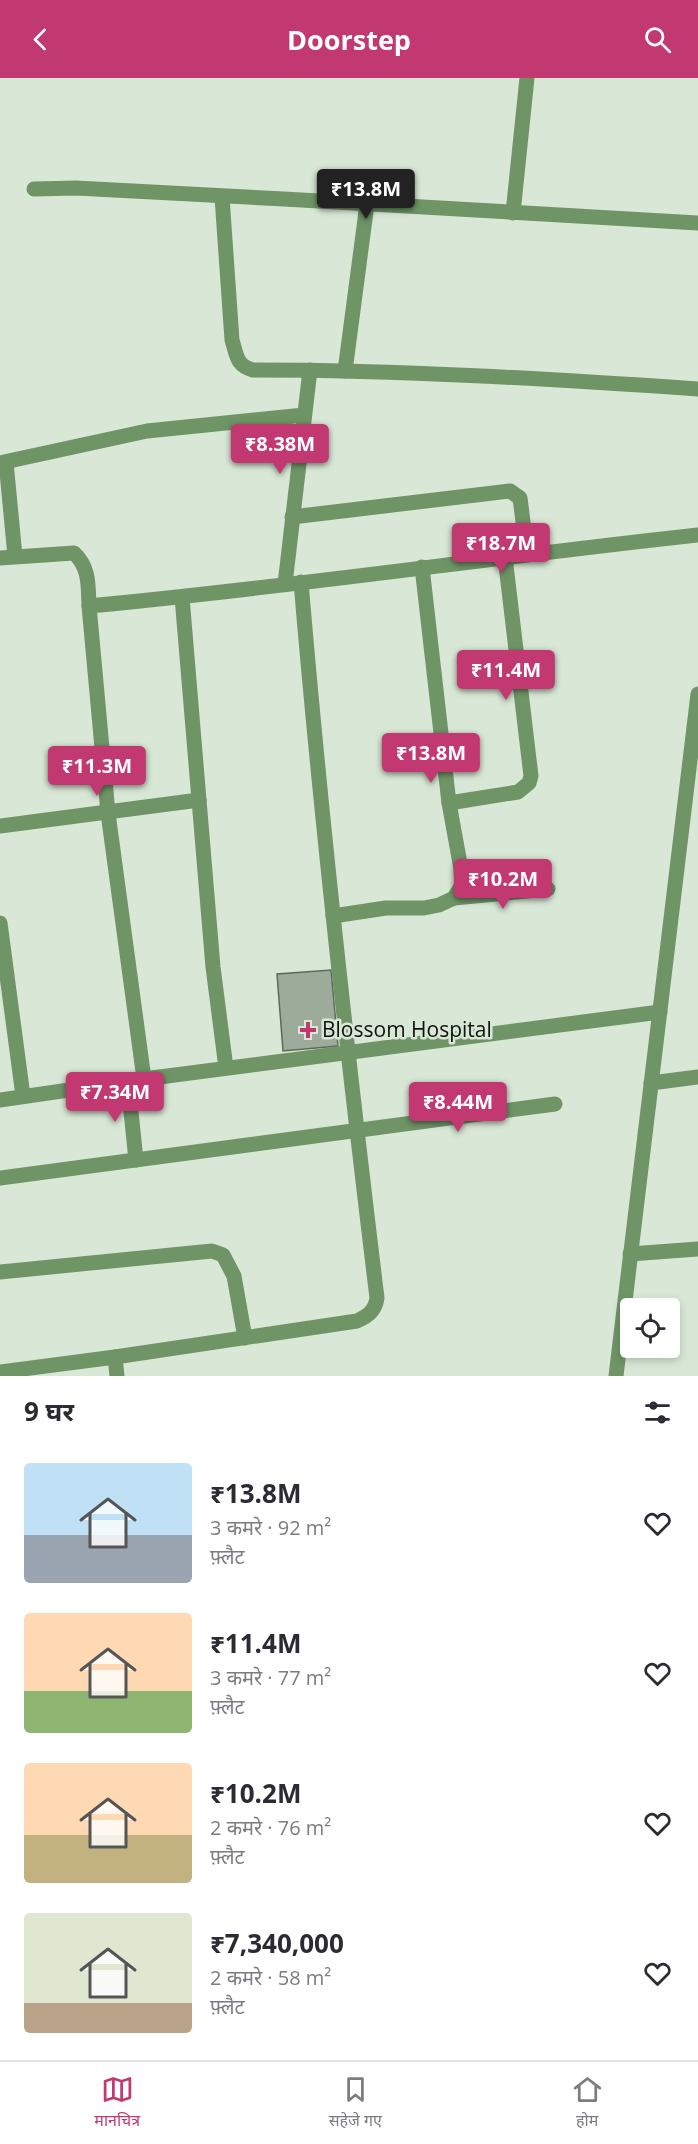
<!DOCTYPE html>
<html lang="hi">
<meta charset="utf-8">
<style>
body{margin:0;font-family:"Open Sans","Noto Sans Devanagari",sans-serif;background:#f2f2f3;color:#2b2b33;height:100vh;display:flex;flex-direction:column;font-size:22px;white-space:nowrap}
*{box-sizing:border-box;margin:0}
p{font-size:20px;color:#7c7c81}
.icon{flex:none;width:33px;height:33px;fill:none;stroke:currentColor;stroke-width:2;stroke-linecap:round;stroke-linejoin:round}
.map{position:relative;height:1298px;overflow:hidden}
.side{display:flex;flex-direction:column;background:#fff;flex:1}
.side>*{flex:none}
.fabs{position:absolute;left:620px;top:1220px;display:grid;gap:12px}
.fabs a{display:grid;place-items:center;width:60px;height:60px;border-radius:6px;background:#fff;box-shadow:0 3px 9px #0003;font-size:30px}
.price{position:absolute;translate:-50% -51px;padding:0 14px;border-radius:6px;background:#c23871;color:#fff;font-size:20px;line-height:39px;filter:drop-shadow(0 2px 3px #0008)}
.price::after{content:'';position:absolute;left:50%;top:36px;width:18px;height:14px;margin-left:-9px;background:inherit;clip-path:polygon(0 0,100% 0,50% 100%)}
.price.selected{background:#222;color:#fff}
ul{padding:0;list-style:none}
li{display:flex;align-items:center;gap:18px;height:150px;padding:0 24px}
li span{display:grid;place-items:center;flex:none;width:168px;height:120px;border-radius:6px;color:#555}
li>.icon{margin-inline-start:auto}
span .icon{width:72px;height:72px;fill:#fffc;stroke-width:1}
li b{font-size:26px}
h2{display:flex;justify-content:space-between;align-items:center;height:72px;padding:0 24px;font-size:26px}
header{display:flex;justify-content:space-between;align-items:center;height:78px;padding:0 24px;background:#c23871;color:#fff;font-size:27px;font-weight:700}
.tab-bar{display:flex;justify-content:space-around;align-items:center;height:84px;border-top:2px solid #e1e1e2;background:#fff;font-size:16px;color:#7c7c81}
.tab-bar a{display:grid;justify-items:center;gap:3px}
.tab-bar .selected{color:#c23871}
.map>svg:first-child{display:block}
.building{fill:#9dab9a;stroke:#5d6a5a;stroke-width:1.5}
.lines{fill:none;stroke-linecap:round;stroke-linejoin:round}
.minor{stroke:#6f9567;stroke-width:15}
.tertiary{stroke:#6f9567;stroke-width:15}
.poi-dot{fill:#c23871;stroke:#d9e8d6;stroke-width:2}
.labels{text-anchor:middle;stroke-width:5;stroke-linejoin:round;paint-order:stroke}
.poi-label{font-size:21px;fill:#0e130d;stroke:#d9e8d6;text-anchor:start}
</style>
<header><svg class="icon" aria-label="back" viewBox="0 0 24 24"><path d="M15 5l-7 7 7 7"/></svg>Doorstep<svg class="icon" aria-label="search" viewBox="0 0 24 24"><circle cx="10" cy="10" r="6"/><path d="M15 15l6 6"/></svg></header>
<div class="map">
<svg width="698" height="1298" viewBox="0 0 698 1298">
<rect width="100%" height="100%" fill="#d9e8d6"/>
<path class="building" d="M331,892L338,968L283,973L277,896Z"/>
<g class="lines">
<g class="minor">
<path d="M34,111L76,110L284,121L698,145"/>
<path d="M222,119L232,262C237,278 236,287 253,292C402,292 550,301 698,311"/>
<path d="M513,135L527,0"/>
<path d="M345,293L367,126"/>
<path d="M6,384L15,478"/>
<path d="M0,385L147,353L304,337"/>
<path d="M292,439L510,413L520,420L527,475"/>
<path d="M0,480L74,475C90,490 88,508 89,528"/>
<path d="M285,506L310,292"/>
<path d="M182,519L213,889L226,990"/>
<path d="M449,725L518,714L529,705L531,698L505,479"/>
<path d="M0,748L199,722"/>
<path d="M454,820L548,811"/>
<path d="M333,838L386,830H424L439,827L454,820L462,807L461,791L449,725L422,489"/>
<path d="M0,845L23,1018"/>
<path d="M144,1001L108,735L89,528C292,509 495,479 698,457"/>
<path d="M128,1005L136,1082"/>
<path d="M651,1005L698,999"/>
<path d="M0,1022L144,1001L660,934"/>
<path d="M0,1100L555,1026"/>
<path d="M630,1176L698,1171"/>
<path d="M0,1194L212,1173L223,1177L234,1198L245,1260"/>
<path d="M115,1279L117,1298"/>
<path d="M0,1294L115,1279L357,1243C368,1238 375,1233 377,1220C348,982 321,743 301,504"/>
</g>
<path class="tertiary" d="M616,1298L698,616"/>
</g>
<path class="poi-dot" d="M305 943h6v6h6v6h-6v6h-6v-6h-6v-6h6z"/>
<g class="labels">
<g class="poi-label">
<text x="322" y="959">Blossom Hospital</text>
</g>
</g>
</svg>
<div class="fabs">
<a><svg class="icon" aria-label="locate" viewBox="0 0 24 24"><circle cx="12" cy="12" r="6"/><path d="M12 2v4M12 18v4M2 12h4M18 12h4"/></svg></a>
</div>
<b class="price selected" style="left:366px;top:142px">₹13.8M</b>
<b class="price" style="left:280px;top:397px">₹8.38M</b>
<b class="price" style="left:501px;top:496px">₹18.7M</b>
<b class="price" style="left:506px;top:623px">₹11.4M</b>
<b class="price" style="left:431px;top:706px">₹13.8M</b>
<b class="price" style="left:97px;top:719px">₹11.3M</b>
<b class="price" style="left:503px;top:832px">₹10.2M</b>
<b class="price" style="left:115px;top:1045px">₹7.34M</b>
<b class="price" style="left:458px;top:1055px">₹8.44M</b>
</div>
<section class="side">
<h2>9 घर<svg class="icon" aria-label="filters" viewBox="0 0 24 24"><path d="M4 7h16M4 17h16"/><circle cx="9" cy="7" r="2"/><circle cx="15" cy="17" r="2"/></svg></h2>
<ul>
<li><span style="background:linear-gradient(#bfe0f5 60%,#9aa5b1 0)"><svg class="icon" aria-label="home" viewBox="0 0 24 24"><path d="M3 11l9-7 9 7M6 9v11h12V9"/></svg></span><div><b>₹13.8M</b><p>3 कमरे · 92 m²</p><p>फ़्लैट</p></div><svg class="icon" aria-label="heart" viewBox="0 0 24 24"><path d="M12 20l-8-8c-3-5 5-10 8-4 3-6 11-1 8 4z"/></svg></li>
<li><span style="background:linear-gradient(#ffd9b3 65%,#8fb573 0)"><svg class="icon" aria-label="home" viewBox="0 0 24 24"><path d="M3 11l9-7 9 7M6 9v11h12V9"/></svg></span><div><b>₹11.4M</b><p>3 कमरे · 77 m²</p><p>फ़्लैट</p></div><svg class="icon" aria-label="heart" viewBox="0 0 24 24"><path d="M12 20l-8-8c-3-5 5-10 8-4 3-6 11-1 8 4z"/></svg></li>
<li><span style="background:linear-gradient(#ffd9b3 60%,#c2b280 0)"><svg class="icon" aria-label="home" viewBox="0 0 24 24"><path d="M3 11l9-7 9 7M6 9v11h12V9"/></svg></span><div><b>₹10.2M</b><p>2 कमरे · 76 m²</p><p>फ़्लैट</p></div><svg class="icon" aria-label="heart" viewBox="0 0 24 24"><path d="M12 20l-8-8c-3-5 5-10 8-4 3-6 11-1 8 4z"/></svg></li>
<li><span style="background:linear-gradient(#dfe7d0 75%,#b9a48a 0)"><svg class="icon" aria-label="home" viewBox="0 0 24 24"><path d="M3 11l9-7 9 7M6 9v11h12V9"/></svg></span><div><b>₹7,340,000</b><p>2 कमरे · 58 m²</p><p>फ़्लैट</p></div><svg class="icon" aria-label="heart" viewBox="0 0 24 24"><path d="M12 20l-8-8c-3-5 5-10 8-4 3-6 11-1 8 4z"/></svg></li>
</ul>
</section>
<nav class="tab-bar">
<a class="selected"><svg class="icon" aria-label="map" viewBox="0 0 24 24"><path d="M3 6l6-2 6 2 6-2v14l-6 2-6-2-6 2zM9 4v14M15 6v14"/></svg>मानचित्र</a>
<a><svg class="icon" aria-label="saved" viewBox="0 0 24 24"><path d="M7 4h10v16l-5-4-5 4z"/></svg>सहेजे गए</a>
<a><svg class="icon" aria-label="home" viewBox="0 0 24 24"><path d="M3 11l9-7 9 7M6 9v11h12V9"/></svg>होम</a>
</nav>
